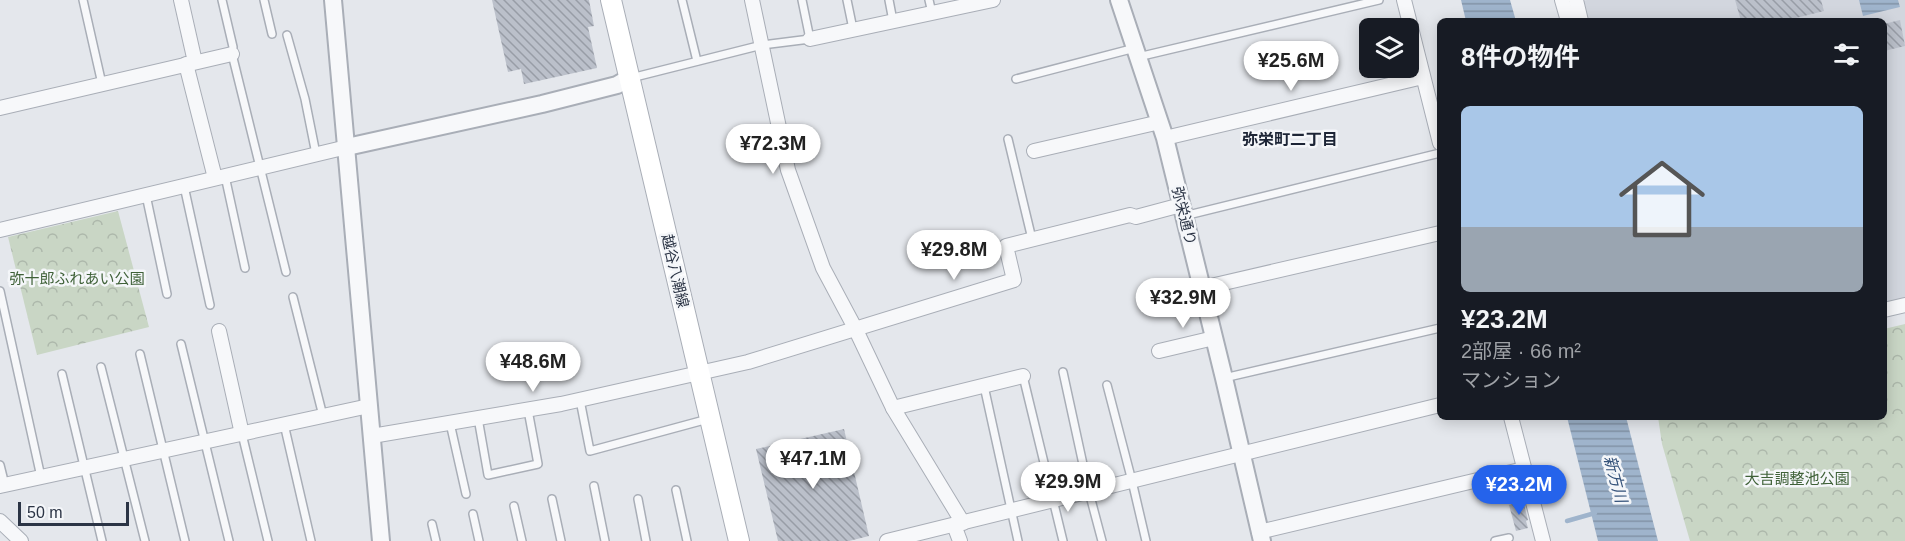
<!DOCTYPE html>
<html lang="ja">
<meta charset="utf-8">
<style>
body{margin:0;font-family:Arial,"Noto Sans JP",sans-serif;background:#242831;color:#f1f3f6;height:100vh;display:flex;flex-direction:column;font-size:22px;white-space:nowrap}
*{box-sizing:border-box;margin:0}
p{font-size:20px;color:#9ea1a6}
.icon{flex:none;width:33px;height:33px;fill:none;stroke:currentColor;stroke-width:2;stroke-linecap:round;stroke-linejoin:round}
.map{position:relative;flex:1;overflow:hidden}
.side{position:absolute;left:1437px;top:18px;width:450px;height:402px;display:flex;flex-direction:column;background:#171b24;border-radius:9px;box-shadow:0 3px 15px #0003}
.side>*{flex:none}
.buttons{position:absolute;left:1359px;top:18px;display:grid;gap:12px}
.buttons a{display:grid;place-items:center;width:60px;height:60px;border-radius:9px;background:#171b24;box-shadow:0 3px 15px #0003;font-size:30px}
.scale{position:absolute;left:18px;bottom:15px;width:111px;box-sizing:border-box;padding-left:6px;border:3px solid #2b3445;border-top:0;font-size:16px;line-height:21px;white-space:nowrap;color:#2b3445;-webkit-text-stroke:4px #f4f6f9;paint-order:stroke}
.price{position:absolute;translate:-50% -51px;padding:0 14px;border-radius:21px;background:#fff;color:#222;font-size:20px;line-height:39px;filter:drop-shadow(0 2px 3px #0008)}
.price::after{content:'';position:absolute;left:50%;top:36px;width:18px;height:14px;margin-left:-9px;background:inherit;clip-path:polygon(0 0,100% 0,50% 100%)}
.price.active{background:#2563eb;color:#fff}
ul{padding:0;list-style:none}
li{display:grid;align-content:center;gap:12px;height:318px;padding:0 24px}
li span{display:grid;place-items:center;height:186px;border-radius:9px;color:#555}
li>.icon{margin-inline-start:auto}
span .icon{width:108px;height:108px;fill:#fffc;stroke-width:1}
li b{font-size:26px}
h2{display:flex;justify-content:space-between;align-items:center;height:72px;padding:0 24px;font-size:26px}
.map>svg:first-child{display:block}
.built{fill:#d2d6de}
.park{fill:url(#park-crowns)}
.water{fill:url(#water-rules)}
.lines{fill:none;stroke-linecap:round;stroke-linejoin:round}
.stream{stroke:#9fb4cc;stroke-width:4.5}
.building{fill:url(#building-back-hatch)}
.service-casing{stroke:#a9aeb7;stroke-width:10}
.minor-casing{stroke:#a9aeb7;stroke-width:16}
.tertiary-casing{stroke:#a9aeb7;stroke-width:20}
.secondary-casing{stroke:#a9aeb7;stroke-width:22}
.service{stroke:#f7f8fa;stroke-width:7}
.minor{stroke:#f7f8fa;stroke-width:14}
.tertiary{stroke:#f7f8fa;stroke-width:16}
.secondary{stroke:#fff;stroke-width:20}
.labels{text-anchor:middle;stroke-width:5;stroke-linejoin:round;paint-order:stroke}
.street-label{font-size:15px;fill:#2b3445;stroke:#f4f6f9}
.park-label{font-size:15px;fill:#3f6138;stroke:#f4f6f9}
.neighbourhood-label{font-size:16px;font-weight:bold;fill:#1d2536;stroke:#f4f6f9}
.water-label{font-size:16px;font-style:italic;fill:#34527a;stroke:#f4f6f9}
</style>
<div class="map">
<svg width="1905" height="541" viewBox="0 0 1905 541">
<defs>
<pattern id="park-crowns" width="20" height="18" patternUnits="userSpaceOnUse" patternTransform="scale(1.5)"><rect width="20" height="18" fill="#c9d6c5"/><path d="M2 6a3 3 0 1 1 6 0M12 15a3 3 0 1 1 6 0" fill="none" stroke="#adb8ab"/></pattern>
<pattern id="water-rules" width="6" height="5" patternUnits="userSpaceOnUse" patternTransform="scale(1.5)"><rect width="6" height="5" fill="#9fb4cc"/><path d="M0 2.5h6" fill="none" stroke="#8293a7"/></pattern>
<pattern id="building-back-hatch" width="6" height="6" patternUnits="userSpaceOnUse" patternTransform="scale(1.5)"><rect width="6" height="6" fill="#bbc0ca"/><path d="M-1 5l2 2M0 0l6 6M5-1l2 2" fill="none" stroke="#989da6"/></pattern>
</defs>
<rect width="100%" height="100%" fill="#e4e7ec"/>
<path class="built" d="M1587,0H1905V299L1884,303V21H1587L1582,1Z"/>
<g class="park">
<path d="M118,211L149,327L37,355L8,237Z"/>
<path d="M1905,324V541H1690L1662,444L1658,417H1884V329Z"/>
</g>
<g class="water">
<path d="M1461,0H1510L1516,21H1466Z"/>
<path d="M1859,0H1898L1900,7L1863,16Z"/>
<path d="M1567,417H1626L1658,541H1598Z"/>
</g>
<g class="lines">
<path class="stream" d="M1567,521L1595,513"/>
</g>
<g class="building">
<path d="M492,0H589L594,26L588,27L597,68L524,84L521,69L508,72Z"/>
<path d="M1735,0H1821L1824,11L1784,21H1741Z"/>
<path d="M1900,20L1905,46L1884,51V24Z"/>
<path d="M844,429L869,536L849,541H778L756,449Z"/>
<path d="M1523,501L1528,520L1526,521L1528,528L1516,531L1509,505Z"/>
</g>
<g class="lines">
<g class="service-casing">
<g id="service">
<path d="M83,0L102,84"/>
<path d="M222,0L233,47L232,54L286,272"/>
<path d="M264,0L272,34"/>
<path d="M682,0L697,61"/>
<path d="M847,0L853,29"/>
<path d="M889,0L893,21"/>
<path d="M929,0L932,13"/>
<path d="M287,35L305,99L316,154"/>
<path d="M1138,57L1379,0"/>
<path d="M631,78L762,45L810,39L802,0"/>
<path d="M1016,79L1135,48"/>
<path d="M1008,139L1032,239"/>
<path d="M225,176L245,268"/>
<path d="M184,186L210,305"/>
<path d="M146,195L167,294"/>
<path d="M1184,216L1440,153"/>
<path d="M0,291L41,477"/>
<path d="M293,297L323,416"/>
<path d="M181,344L229,541"/>
<path d="M140,354L185,541"/>
<path d="M101,367L145,541"/>
<path d="M1063,372L1089,492L1102,541"/>
<path d="M62,374L102,541"/>
<path d="M1023,376L1063,541"/>
<path d="M1224,378L1440,328"/>
<path d="M1107,385L1132,481L1146,541"/>
<path d="M984,386L1018,541"/>
<path d="M580,400L590,451L708,419"/>
<path d="M478,418L488,475L538,464L528,410"/>
<path d="M450,423L466,494"/>
<path d="M284,424L311,541"/>
<path d="M242,434L268,541"/>
<path d="M0,465L5,485"/>
<path d="M594,486L605,541"/>
<path d="M676,490L687,541"/>
<path d="M552,499L561,541"/>
<path d="M638,499L646,541"/>
<path d="M514,506L522,541"/>
<path d="M473,514L479,541"/>
<path d="M432,524L436,541"/>
<path d="M1495,541L1509,538"/>
</g>
</g>
<g class="minor-casing">
<g id="minor">
<path d="M181,0L195,62"/>
<path d="M752,0L788,170L823,268L855,328L893,408L963,523"/>
<path d="M1404,0L1440,143"/>
<path d="M1562,0L1568,21"/>
<path d="M1576,0L1581,21"/>
<path d="M810,39L993,0"/>
<path d="M186,64L215,178"/>
<path d="M0,108L232,54"/>
<path d="M1165,138L1423,77"/>
<path d="M1034,151L1160,122"/>
<path d="M0,230L347,147"/>
<path d="M1202,288L1440,233"/>
<path d="M1884,310L1905,305"/>
<path d="M219,331L242,434"/>
<path d="M1159,351L1214,338"/>
<path d="M893,408L1023,376"/>
<path d="M1511,417L1543,541"/>
<path d="M372,436L561,404L748,362L1014,280L1006,246L1130,215L1136,217L1181,205"/>
<path d="M0,486L369,406"/>
<path d="M0,521L21,541"/>
<path d="M954,525L960,541"/>
<path d="M1259,532L1524,469"/>
<path d="M887,541L1440,405"/>
</g>
</g>
<g class="tertiary-casing">
<g id="tertiary">
<path d="M333,0L381,541"/>
<path d="M1119,0L1165,138L1224,378L1262,541"/>
<path d="M347,147L542,104L617,85L629,78"/>
</g>
</g>
<g class="secondary-casing">
<path id="secondary" d="M611,0L739,541"/>
</g>
<use href="#service" class="service"/>
<use href="#minor" class="minor"/>
<use href="#tertiary" class="tertiary"/>
<use href="#secondary" class="secondary"/>
</g>
<g class="labels">
<g class="street-label">
<text transform="translate(1184 216) rotate(76)" y="5">弥栄通り</text>
<text transform="translate(675 271) rotate(77)" y="5">越谷八潮線</text>
</g>
<g class="park-label">
<text x="77" y="284">弥十郎ふれあい公園</text>
<text x="1797" y="484">大吉調整池公園</text>
</g>
<g class="neighbourhood-label">
<text x="1290" y="145">弥栄町二丁目</text>
</g>
<g class="water-label">
<text transform="translate(1616 479) rotate(75)" y="6">新方川</text>
</g>
</g>
</svg>
<div class="buttons">
<a><svg class="icon" aria-label="layers" viewBox="0 0 24 24"><path d="M12 4l9 5-9 5-9-5zM3 14l9 5 9-5"/></svg></a>
</div>
<div class="scale">50 m</div>
<b class="price" style="left:1291px;top:92px">¥25.6M</b>
<b class="price" style="left:773px;top:175px">¥72.3M</b>
<b class="price" style="left:954px;top:281px">¥29.8M</b>
<b class="price" style="left:1183px;top:329px">¥32.9M</b>
<b class="price" style="left:533px;top:393px">¥48.6M</b>
<b class="price" style="left:813px;top:490px">¥47.1M</b>
<b class="price" style="left:1068px;top:513px">¥29.9M</b>
<b class="price active" style="left:1519px;top:516px">¥23.2M</b>
<section class="side">
<h2>8件の物件<svg class="icon" aria-label="filters" viewBox="0 0 24 24"><path d="M4 7h16M4 17h16"/><circle cx="9" cy="7" r="2"/><circle cx="15" cy="17" r="2"/></svg></h2>
<ul>
<li><span style="background:linear-gradient(#a9c7e8 65%,#9aa5b1 0)"><svg class="icon" aria-label="home" viewBox="0 0 24 24"><path d="M3 11l9-7 9 7M6 9v11h12V9"/></svg></span><div><b>¥23.2M</b><p>2部屋 · 66 m²</p><p>マンション</p></div></li>
</ul>
</section>
</div>
